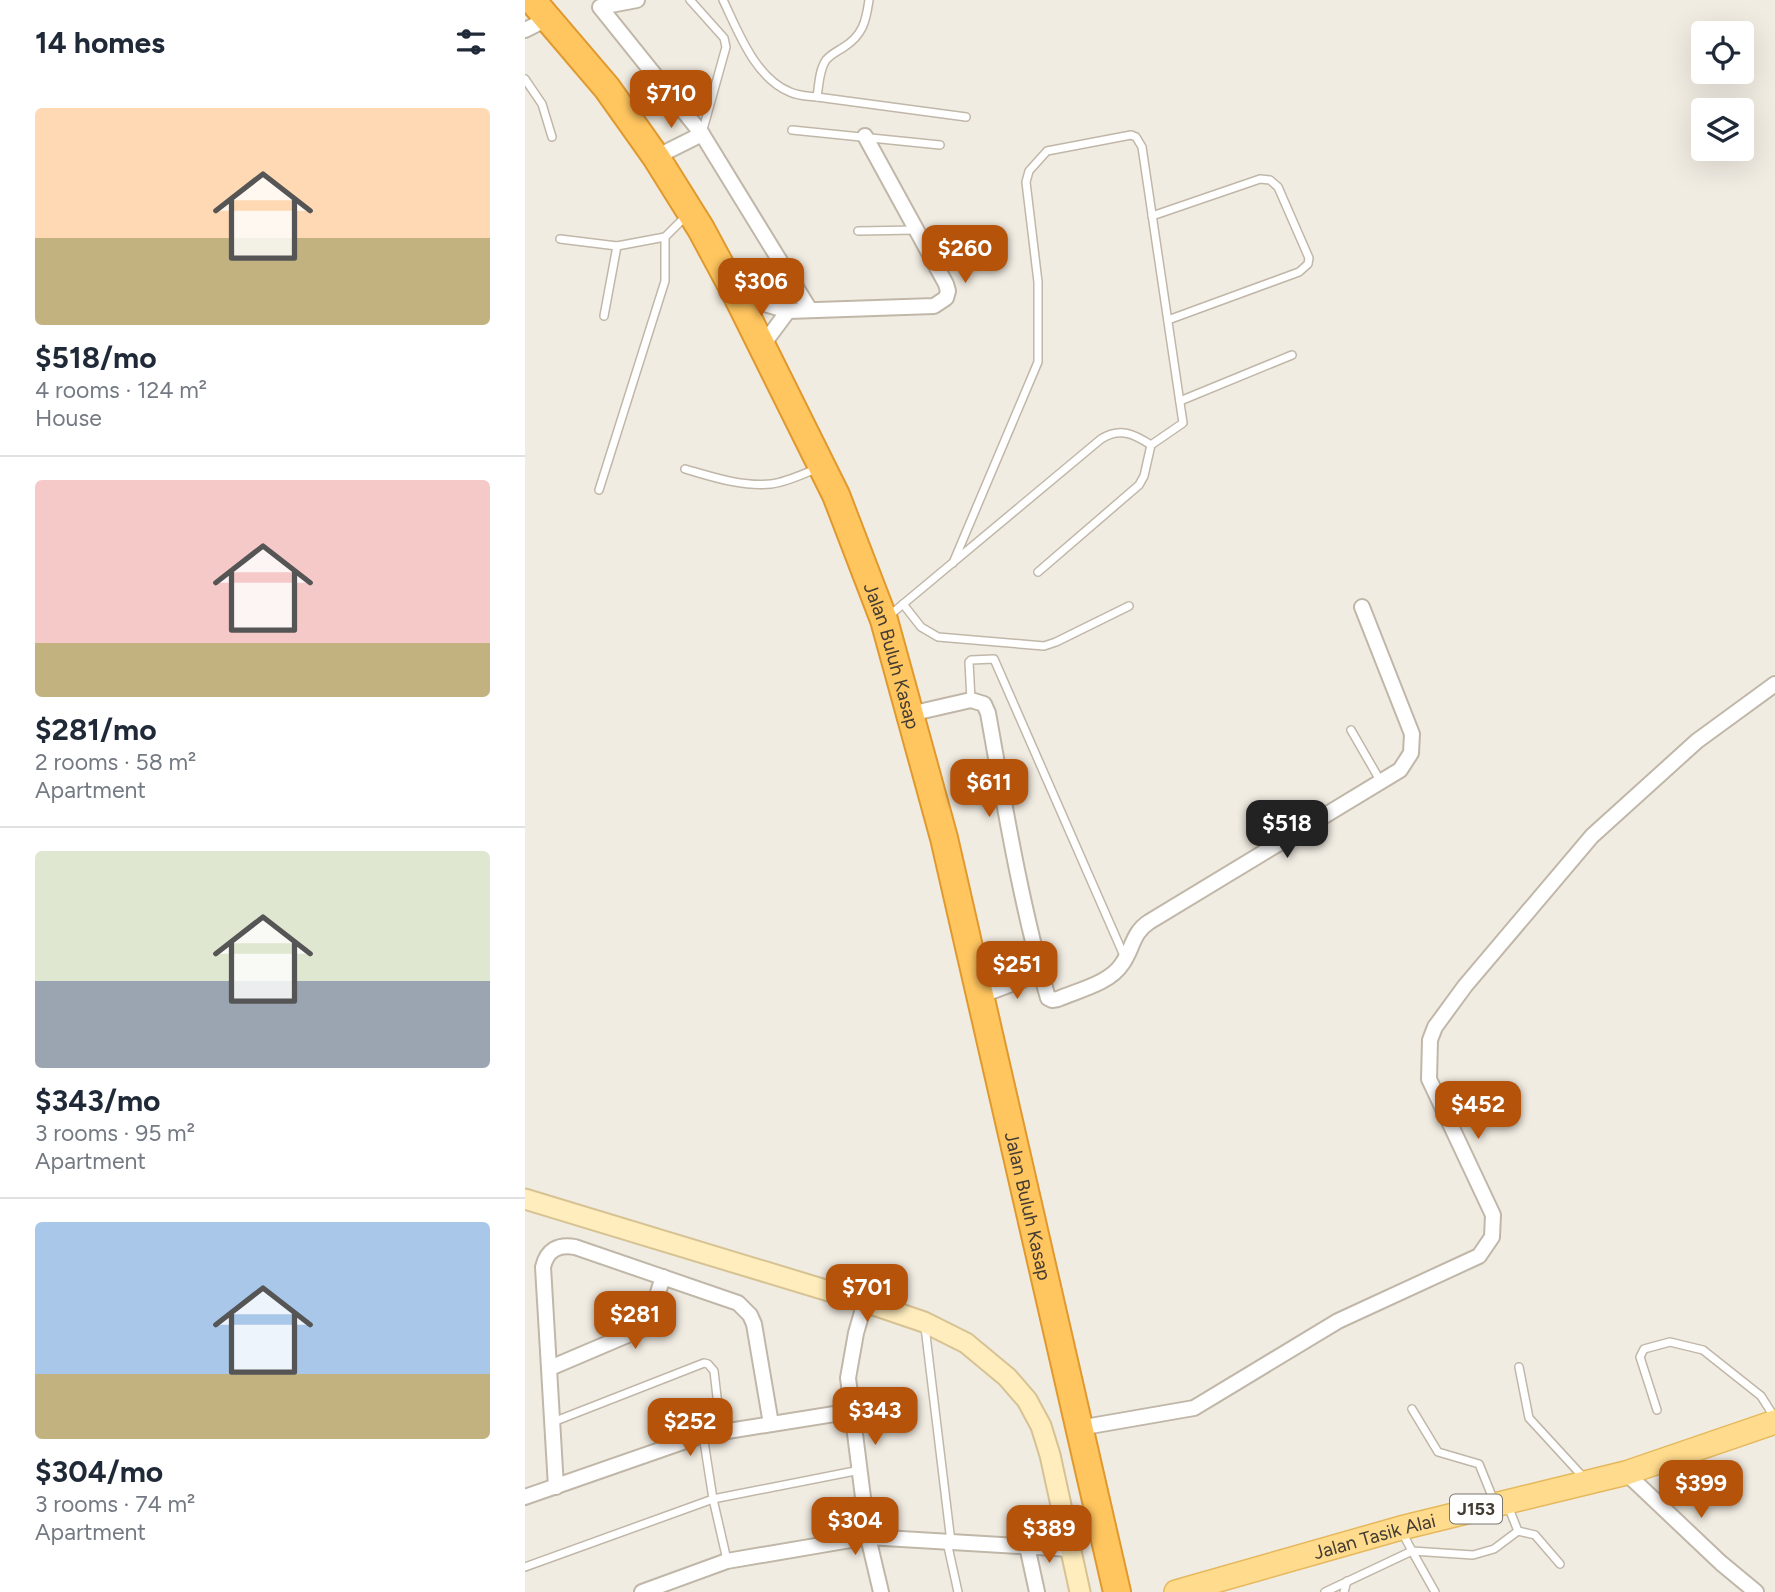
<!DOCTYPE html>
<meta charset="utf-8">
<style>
body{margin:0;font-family:Figtree,sans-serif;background:#f2f2f3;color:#1f2937;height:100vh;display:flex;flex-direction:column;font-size:26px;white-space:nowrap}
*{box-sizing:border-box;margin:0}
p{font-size:23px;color:#747a83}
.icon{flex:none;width:38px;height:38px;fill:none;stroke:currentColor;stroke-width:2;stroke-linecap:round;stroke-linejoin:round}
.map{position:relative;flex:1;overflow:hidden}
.panel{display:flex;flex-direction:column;background:#fff;width:525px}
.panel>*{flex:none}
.controls{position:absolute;left:1166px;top:21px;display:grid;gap:14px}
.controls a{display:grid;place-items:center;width:63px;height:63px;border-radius:7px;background:#fff;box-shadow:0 7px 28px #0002;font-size:35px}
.price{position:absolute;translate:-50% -60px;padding:0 16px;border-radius:14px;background:#b45309;color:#fff;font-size:23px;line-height:46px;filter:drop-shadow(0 2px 4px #0008)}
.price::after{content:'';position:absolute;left:50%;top:42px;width:21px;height:16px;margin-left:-10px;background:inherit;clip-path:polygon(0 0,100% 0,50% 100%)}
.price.selected{background:#222;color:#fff}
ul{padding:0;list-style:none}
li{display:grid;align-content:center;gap:14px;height:371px;padding:0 35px}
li+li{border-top:2px solid #e0e1e3}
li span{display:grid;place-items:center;height:217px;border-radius:7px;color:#555}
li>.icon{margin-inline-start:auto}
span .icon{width:126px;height:126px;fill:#fffc;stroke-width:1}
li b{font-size:30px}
h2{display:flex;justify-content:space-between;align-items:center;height:84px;padding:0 35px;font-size:30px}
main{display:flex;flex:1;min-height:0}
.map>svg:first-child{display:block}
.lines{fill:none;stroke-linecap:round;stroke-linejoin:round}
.lane-casing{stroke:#c0b7a8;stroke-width:10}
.street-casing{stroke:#c0b7a8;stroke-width:18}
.secondary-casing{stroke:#d6c292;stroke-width:23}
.primary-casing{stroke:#e5b85c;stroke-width:26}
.highway-casing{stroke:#e0992e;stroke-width:30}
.lane{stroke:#fff;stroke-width:7}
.street{stroke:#fff;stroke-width:14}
.secondary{stroke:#ffedbe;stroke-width:19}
.primary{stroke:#ffdb8d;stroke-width:23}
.highway{stroke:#ffc55f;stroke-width:26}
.labels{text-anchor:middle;stroke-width:5;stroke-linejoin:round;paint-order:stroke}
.shield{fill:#fff;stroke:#7b7670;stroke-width:2}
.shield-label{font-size:18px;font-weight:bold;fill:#433c33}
.street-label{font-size:19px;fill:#433c33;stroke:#fff}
</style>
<main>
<section class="panel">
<h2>14 homes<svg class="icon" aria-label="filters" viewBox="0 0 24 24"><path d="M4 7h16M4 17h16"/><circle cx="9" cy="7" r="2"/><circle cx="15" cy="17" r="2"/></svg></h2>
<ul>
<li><span style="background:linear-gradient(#ffd9b3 60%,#c2b280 0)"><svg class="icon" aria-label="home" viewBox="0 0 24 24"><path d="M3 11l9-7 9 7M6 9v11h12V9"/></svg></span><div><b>$518/mo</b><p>4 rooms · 124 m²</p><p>House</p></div></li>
<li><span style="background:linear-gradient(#f6c9c9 75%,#c2b280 0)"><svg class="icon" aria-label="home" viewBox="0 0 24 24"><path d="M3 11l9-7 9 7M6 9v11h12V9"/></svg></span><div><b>$281/mo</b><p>2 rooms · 58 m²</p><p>Apartment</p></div></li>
<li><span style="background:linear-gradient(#dfe7d0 60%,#9aa5b1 0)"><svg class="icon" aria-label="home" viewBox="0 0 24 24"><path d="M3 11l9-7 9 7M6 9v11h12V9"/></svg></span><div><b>$343/mo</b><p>3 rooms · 95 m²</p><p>Apartment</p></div></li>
<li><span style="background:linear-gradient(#a9c7e8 70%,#c2b280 0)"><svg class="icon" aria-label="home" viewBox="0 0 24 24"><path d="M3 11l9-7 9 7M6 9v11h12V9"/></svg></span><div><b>$304/mo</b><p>3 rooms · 74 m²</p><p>Apartment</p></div></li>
</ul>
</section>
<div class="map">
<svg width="1250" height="1592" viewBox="0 0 1250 1592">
<rect width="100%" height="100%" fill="#f1ece2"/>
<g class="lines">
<g class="lane-casing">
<g id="lane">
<path d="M165,0L199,38L201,47L177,133"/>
<path d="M198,0C213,31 230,78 265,92C273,96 283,96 292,97"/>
<path d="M344,0C341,21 338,35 319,47C313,51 306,54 301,60C294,70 294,85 292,97L441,117"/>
<path d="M0,79L17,104L27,137"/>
<path d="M267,130L415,145"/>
<path d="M627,216L735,179L745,180L753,187L784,258L783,264L774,272L643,320"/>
<path d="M333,231L391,230"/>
<path d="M35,239L92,246"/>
<path d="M79,316L92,246L140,237"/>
<path d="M655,401L767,355"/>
<path d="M160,469C188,477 217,487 246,484C262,482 278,474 293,468"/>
<path d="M74,490L140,281V237L162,215"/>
<path d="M513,572L614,485L619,476L626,445"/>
<path d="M378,604L396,627L413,637L519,646L531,642L604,606"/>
<path d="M365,615L576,439C595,427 609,434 626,445L658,423L617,147L611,137L606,135L522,151L504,171L501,182L513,282V362L428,563"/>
<path d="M446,700L444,662L446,660L469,659L600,958"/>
<path d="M826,730L856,782"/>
<path d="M400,1327L426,1542"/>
<path d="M994,1367L1004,1418L1060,1479"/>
<path d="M887,1409L913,1452L954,1464L969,1501"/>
<path d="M1132,1410L1115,1357L1119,1349L1145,1342L1178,1350L1236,1396L1250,1418"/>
<path d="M28,1422L179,1363L183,1364L189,1371L196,1432"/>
<path d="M178,1435L188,1499L202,1560"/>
<path d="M983,1506L993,1531L1010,1535L1035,1564"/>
<path d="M422,1542L433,1592"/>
<path d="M887,1551L948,1555L969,1549L993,1531"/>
<path d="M887,1551L910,1592"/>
<path d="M0,1567L188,1499L335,1470"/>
<path d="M800,1592L887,1551L877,1532"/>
<path d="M819,1592L822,1581"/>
</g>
</g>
<g class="street-casing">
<g id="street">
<path d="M112,0L75,7L177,134L285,310"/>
<path d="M0,30L24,18"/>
<path d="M131,157L177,134"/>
<path d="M213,296L263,311L409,306L421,298L423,291L421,284L340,136"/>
<path d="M237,346L263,311"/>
<path d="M385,714L446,700L459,704L463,713C480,808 496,905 523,998L527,1000L533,999C554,990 585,983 597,964C608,949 607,933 624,922L875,770L886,753L887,734L837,607"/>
<path d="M455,996L515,973"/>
<path d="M340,1302L331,1333L323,1378L343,1537L356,1592"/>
<path d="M25,1368L119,1328L128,1308L138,1277"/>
<path d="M554,1428L669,1408L813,1321L954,1256L967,1237L968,1215L904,1079L905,1040L910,1027L940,986L1067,836L1172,741L1250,684"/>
<path d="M1101,1473L1196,1563L1231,1592"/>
<path d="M31,1487L18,1267C22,1250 33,1244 50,1247L213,1303L225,1315L229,1324L246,1424"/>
<path d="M0,1497L178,1435L328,1411"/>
<path d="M502,1546L512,1592"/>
<path d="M117,1592L202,1561L343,1537L545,1549"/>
</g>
</g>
<g class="secondary-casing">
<path id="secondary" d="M0,1199L340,1302L399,1322L441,1343L482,1377L502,1400L516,1426L525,1455L555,1592"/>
</g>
<g class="primary-casing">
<g id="primary">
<path id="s1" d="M651,1592L876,1528L1101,1473L1250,1422"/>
</g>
</g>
<g class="highway-casing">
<g id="highway">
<path id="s2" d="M7,0L82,88L131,157L176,229L212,296L311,495L359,620L419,838L592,1592"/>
</g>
</g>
<use href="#lane" class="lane"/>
<use href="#street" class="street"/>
<use href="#secondary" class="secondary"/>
<use href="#primary" class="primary"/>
<use href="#highway" class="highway"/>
</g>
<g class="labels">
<rect class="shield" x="925" y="1494.5" width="52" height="29" rx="5"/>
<g class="shield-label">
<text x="951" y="1515">J153</text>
</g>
<g class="street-label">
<text dy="7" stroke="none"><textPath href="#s2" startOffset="754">Jalan Buluh Kasap</textPath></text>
<text dy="7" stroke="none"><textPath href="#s2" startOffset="1321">Jalan Buluh Kasap</textPath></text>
<text dy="7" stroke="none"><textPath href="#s1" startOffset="206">Jalan Tasik Alai</textPath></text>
</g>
</g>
</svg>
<div class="controls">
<a><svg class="icon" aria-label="locate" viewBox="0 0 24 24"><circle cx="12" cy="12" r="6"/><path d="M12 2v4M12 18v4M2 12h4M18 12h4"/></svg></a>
<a><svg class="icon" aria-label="layers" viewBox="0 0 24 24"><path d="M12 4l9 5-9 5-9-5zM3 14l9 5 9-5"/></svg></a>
</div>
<b class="price" style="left:146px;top:130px">$710</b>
<b class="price" style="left:440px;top:285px">$260</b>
<b class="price" style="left:236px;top:318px">$306</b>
<b class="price" style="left:464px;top:819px">$611</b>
<b class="price selected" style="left:762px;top:860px">$518</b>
<b class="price" style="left:492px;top:1001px">$251</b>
<b class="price" style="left:953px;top:1141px">$452</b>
<b class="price" style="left:342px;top:1324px">$701</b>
<b class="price" style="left:110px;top:1351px">$281</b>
<b class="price" style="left:350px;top:1447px">$343</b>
<b class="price" style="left:165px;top:1458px">$252</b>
<b class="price" style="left:1176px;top:1520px">$399</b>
<b class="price" style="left:330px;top:1557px">$304</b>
<b class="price" style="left:524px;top:1565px">$389</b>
</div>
</main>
